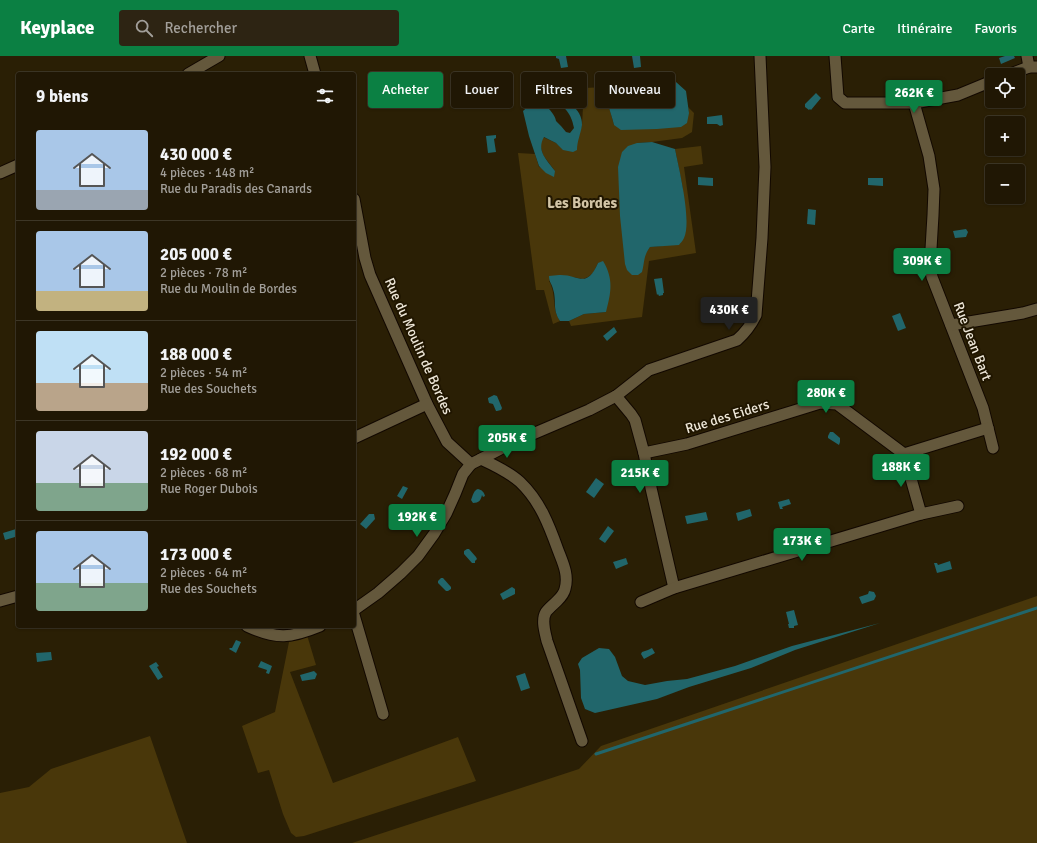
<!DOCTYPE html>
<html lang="fr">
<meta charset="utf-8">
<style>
body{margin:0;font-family:Signika,sans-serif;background:#2d2413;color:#f1f3f6;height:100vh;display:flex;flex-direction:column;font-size:15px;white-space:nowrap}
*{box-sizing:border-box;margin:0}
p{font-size:13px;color:#a29f9a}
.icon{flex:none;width:22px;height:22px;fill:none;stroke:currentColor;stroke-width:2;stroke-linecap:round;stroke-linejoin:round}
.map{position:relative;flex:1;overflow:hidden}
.side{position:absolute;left:16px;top:16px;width:340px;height:556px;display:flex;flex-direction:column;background:#201704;border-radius:4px;box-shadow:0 1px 3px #0004,0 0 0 1px #3d3626}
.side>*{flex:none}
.top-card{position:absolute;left:368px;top:16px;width:380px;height:36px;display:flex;gap:8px}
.tools{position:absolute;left:985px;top:12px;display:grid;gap:8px}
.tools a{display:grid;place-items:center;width:40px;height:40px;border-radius:4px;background:#201704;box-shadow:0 1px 3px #0004,0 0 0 1px #3d3626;font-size:20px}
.price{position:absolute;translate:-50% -34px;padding:0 9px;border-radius:4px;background:#0b8043;color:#fff;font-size:13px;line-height:26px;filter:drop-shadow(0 1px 2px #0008)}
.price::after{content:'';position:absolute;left:50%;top:24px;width:12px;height:9px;margin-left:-6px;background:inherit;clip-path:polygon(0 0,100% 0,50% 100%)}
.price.on{background:#222;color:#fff}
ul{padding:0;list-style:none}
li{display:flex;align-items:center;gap:12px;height:100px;padding:0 20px}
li+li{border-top:1px solid #3d3626}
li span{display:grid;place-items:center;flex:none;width:112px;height:80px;border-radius:4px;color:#555}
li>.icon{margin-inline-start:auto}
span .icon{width:48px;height:48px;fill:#fffc;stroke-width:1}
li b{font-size:17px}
h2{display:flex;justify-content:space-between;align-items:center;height:48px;padding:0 20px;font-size:17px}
.pill{padding:0 14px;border-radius:4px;background:#201704;box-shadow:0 1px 3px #0004,0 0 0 1px #3d3626;font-size:14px;line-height:36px}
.pill.on{background:#0b8043;color:#fff}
header{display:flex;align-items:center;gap:24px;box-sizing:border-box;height:56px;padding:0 20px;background:#0b8043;color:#fff}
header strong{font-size:19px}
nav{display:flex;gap:22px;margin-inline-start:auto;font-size:14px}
.search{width:280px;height:36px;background:#2d2413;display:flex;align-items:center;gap:10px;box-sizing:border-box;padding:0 14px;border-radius:4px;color:#a29f9a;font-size:15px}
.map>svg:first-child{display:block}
.green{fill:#49370a}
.water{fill:#21666b}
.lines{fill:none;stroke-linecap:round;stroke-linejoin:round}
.stream{stroke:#21666b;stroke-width:3}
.street-casing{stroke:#120800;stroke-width:13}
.street{stroke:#64583c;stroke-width:11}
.labels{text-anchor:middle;stroke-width:4;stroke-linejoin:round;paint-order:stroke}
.street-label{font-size:14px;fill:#eee7d8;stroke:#201600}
.neighbourhood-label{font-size:15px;font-weight:bold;fill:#d2c4a5;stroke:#201600}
</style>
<header>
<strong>Keyplace</strong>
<div class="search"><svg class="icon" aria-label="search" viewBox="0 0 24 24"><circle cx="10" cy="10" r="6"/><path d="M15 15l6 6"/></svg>Rechercher</div>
<nav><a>Carte</a><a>Itinéraire</a><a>Favoris</a></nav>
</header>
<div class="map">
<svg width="1037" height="787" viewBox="0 0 1037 787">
<rect width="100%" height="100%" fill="#2a1f05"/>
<g class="green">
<path d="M606,31V40L614,69L689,57L688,51L694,57L692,76L682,82L652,86L637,87L644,209V199L650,191L662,190L683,133L675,93L701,90L703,108L684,111L696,197L649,205L642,261L571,270L569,265L584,258L606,256L598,207L593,217L588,221L583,223L572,221L549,225C557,239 551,252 560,265L553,268L544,234H536L518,97L535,98L539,111L555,115L543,99L540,88L543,81L556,87L564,94H577V86L582,69L584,32Z"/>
<path d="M1037,540V787H352L579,713L601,690Z"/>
<path d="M307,579L316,609L290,616L333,727L458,681L476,725L304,780L296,781L291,777L283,758L269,714L258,717L242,670L275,656L289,586Z"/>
<path d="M150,680L187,787H0V737L29,731L51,713Z"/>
</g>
<g class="water">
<path d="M556,0H566L568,11L561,12L559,3L556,2Z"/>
<path d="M632,0H640L641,11L634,12Z"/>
<path d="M1005,0H1014L1015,2L1001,8L999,2Z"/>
<path d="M622,19L654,25H663L676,26L686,35L689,57L687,67L681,71L657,73L621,74L614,69C612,58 600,33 611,24C613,21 619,20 622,19Z"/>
<path d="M816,37L821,42L811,54L810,53L809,54L805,51V48Z"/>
<path d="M550,38C564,41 583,53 582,69C581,77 577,85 577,94L573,96L563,94L556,87L544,81C536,95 547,104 555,115L554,121L546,117L539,110L529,80L523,55C533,45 539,42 550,54C553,58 555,60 556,65L561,70L566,76L570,77L574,72C571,55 562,49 549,40Z"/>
<path d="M722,59L723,69L720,70L717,68H707V61Z"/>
<path d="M496,79V82L494,83L496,96L488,97L486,80Z"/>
<path d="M652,86L675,93C679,113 692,165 684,182C683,185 680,187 679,189L650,191C643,201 645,205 642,216L638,219H632L627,214L625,208L620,160L618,111L622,96L628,90L637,87Z"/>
<path d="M698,121L713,122V130L698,129Z"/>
<path d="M868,122H883V130L868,129Z"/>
<path d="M808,153L816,154L815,169L807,168Z"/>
<path d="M966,173L968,176L966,181L955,182L953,175Z"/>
<path d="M603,205C614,223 611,237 606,256L584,258L569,265H560C552,253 557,245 553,233C552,228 549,226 549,220C552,220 556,219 559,219C579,218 586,234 598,207Z"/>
<path d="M662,222L664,237H663V239L659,240L658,238L657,239L654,223Z"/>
<path d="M900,257L906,272L898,275L892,260Z"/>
<path d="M614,271L617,276L607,285L603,280Z"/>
<path d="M494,339L497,340L502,352L501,354L497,355H496L493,348L489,347L488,343V342Z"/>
<path d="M830,376H833L840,382V386L839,389L828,382V380Z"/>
<path d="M881,407L883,412L886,413L888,419L887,421L880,420L877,409Z"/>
<path d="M596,422L604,428L594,442L586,436Z"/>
<path d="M403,430L408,432L402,443L397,440Z"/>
<path d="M478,433C482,434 484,436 485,440L483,441L482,439C481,444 479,447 473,447L471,444C473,439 474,434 478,433Z"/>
<path d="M789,443L791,448L782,451L783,453H780L778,446Z"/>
<path d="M750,453L752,460L738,465L736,457Z"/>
<path d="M706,456L708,464L687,468L685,460Z"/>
<path d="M369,458H374L375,463L366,473L360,468Z"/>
<path d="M608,470L614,475L605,487L599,483Z"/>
<path d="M16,473L18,483H15V481L5,484L3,477Z"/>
<path d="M467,493H469L476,501L477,503L475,505V507H472L464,498V495Z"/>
<path d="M626,502L628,508L616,513L613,506Z"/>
<path d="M950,505L952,513L937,517L934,507H937L938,509Z"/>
<path d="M441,522H443L451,531V533L448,535H446L438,527V525Z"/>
<path d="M512,531L515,533V538L503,544L500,538Z"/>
<path d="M869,535L874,536L876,540L874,544L862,548L859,541L868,538Z"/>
<path d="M794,554L798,569L794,570V572H789L788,568H789L786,556Z"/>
<path d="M880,567L795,594L751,612L689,631L657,643L595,657L585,653L581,642L580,614L578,608L582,602L599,592L609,593L615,601L622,620L628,625L645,629L667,625L687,623L735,610L792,590Z"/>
<path d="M236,584L241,586L236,597L229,593L230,592H232Z"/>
<path d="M652,592L655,597L644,603L641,598L642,596L648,594Z"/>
<path d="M51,596L52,604L37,606L36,597Z"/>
<path d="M261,605L272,610L269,618L266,617L267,614L258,611Z"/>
<path d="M156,606L159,610L157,611L163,621L158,624L149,610Z"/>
<path d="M314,615L317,618L315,623L302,625L300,619Z"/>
<path d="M525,617L530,632L521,635L516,620Z"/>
</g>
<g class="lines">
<path class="stream" d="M596,698L1037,552"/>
<g class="street-casing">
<g id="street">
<path d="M310,0L315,18"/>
<path d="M835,0L838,41L845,47H914L958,39L992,25"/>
<path d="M1027,0L1029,11"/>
<path d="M188,18L219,0"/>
<path d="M1008,19L1029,11H1037"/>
<path d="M914,47L929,100L934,133L933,159L930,210L932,221L983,352L993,392"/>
<path d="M0,117L18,109"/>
<path d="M354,143L365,202L370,219L427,348L447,386L471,408L481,403C494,409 509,416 520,426C540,445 549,469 558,494C563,507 569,519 565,533C564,538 561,541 557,545C554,548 549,552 546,556C541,564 545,576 547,585L582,685"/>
<path d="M951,269L1023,257L1037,253"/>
<path d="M616,340L631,358L635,364L644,397L651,432L674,532"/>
<path d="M354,382L427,348"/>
<path d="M644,397L687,388L820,347L837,348L904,398L988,372"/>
<path d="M904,398L921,458"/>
<path d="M481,403L514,386L589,354L616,340L649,314L737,284C745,277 751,269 756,259L762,182L765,111L760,0"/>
<path d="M0,545L18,540"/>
<path d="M641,546L674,532L921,458L958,450"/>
<path d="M354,554L378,537L401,517L418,500L434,478L446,458L455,438L463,418L471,408"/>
<path d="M354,559L383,658"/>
<path d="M247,570C277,584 291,582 320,570"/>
</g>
</g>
<use href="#street" class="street"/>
</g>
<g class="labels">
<g class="street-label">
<text transform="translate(973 285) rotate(69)" y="5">Rue Jean Bart</text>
<text transform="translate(419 290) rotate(66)" y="5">Rue du Moulin de Bordes</text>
<text transform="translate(727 360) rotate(-17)" y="5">Rue des Eiders</text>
</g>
<g class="neighbourhood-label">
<text x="582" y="152">Les Bordes</text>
</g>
</g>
</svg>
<div class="tools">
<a><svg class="icon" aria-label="locate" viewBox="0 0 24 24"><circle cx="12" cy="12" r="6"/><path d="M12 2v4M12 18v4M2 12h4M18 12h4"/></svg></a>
<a>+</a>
<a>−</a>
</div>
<b class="price" style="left:914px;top:58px">262K €</b>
<b class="price" style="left:922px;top:226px">309K €</b>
<b class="price on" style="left:729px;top:275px">430K €</b>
<b class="price" style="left:826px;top:358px">280K €</b>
<b class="price" style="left:507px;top:403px">205K €</b>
<b class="price" style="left:901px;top:432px">188K €</b>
<b class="price" style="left:640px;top:438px">215K €</b>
<b class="price" style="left:417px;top:482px">192K €</b>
<b class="price" style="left:802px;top:506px">173K €</b>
<div class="top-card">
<a class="pill on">Acheter</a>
<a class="pill">Louer</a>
<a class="pill">Filtres</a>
<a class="pill">Nouveau</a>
</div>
<section class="side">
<h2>9 biens<svg class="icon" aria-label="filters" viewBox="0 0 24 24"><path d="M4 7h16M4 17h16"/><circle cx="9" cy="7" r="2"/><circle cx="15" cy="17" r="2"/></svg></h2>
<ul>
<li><span style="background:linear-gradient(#a9c7e8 75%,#9aa5b1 0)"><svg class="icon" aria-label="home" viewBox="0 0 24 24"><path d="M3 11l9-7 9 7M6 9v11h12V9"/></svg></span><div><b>430 000 €</b><p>4 pièces · 148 m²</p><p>Rue du Paradis des Canards</p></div></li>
<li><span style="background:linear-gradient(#a9c7e8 75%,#c2b280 0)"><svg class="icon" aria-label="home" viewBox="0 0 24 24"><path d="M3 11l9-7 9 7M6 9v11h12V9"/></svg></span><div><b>205 000 €</b><p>2 pièces · 78 m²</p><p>Rue du Moulin de Bordes</p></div></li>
<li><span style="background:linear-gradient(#bfe0f5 65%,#b9a48a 0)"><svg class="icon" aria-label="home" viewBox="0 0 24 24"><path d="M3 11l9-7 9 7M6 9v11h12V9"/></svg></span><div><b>188 000 €</b><p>2 pièces · 54 m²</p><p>Rue des Souchets</p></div></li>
<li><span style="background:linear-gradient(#c9d6e8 65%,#7fa58c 0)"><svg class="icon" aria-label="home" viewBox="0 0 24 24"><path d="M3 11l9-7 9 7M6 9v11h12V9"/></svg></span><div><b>192 000 €</b><p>2 pièces · 68 m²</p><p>Rue Roger Dubois</p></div></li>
<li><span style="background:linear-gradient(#a9c7e8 65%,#7fa58c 0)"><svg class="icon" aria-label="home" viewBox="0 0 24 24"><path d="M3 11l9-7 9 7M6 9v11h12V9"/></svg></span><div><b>173 000 €</b><p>2 pièces · 64 m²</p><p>Rue des Souchets</p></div></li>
</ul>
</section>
</div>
